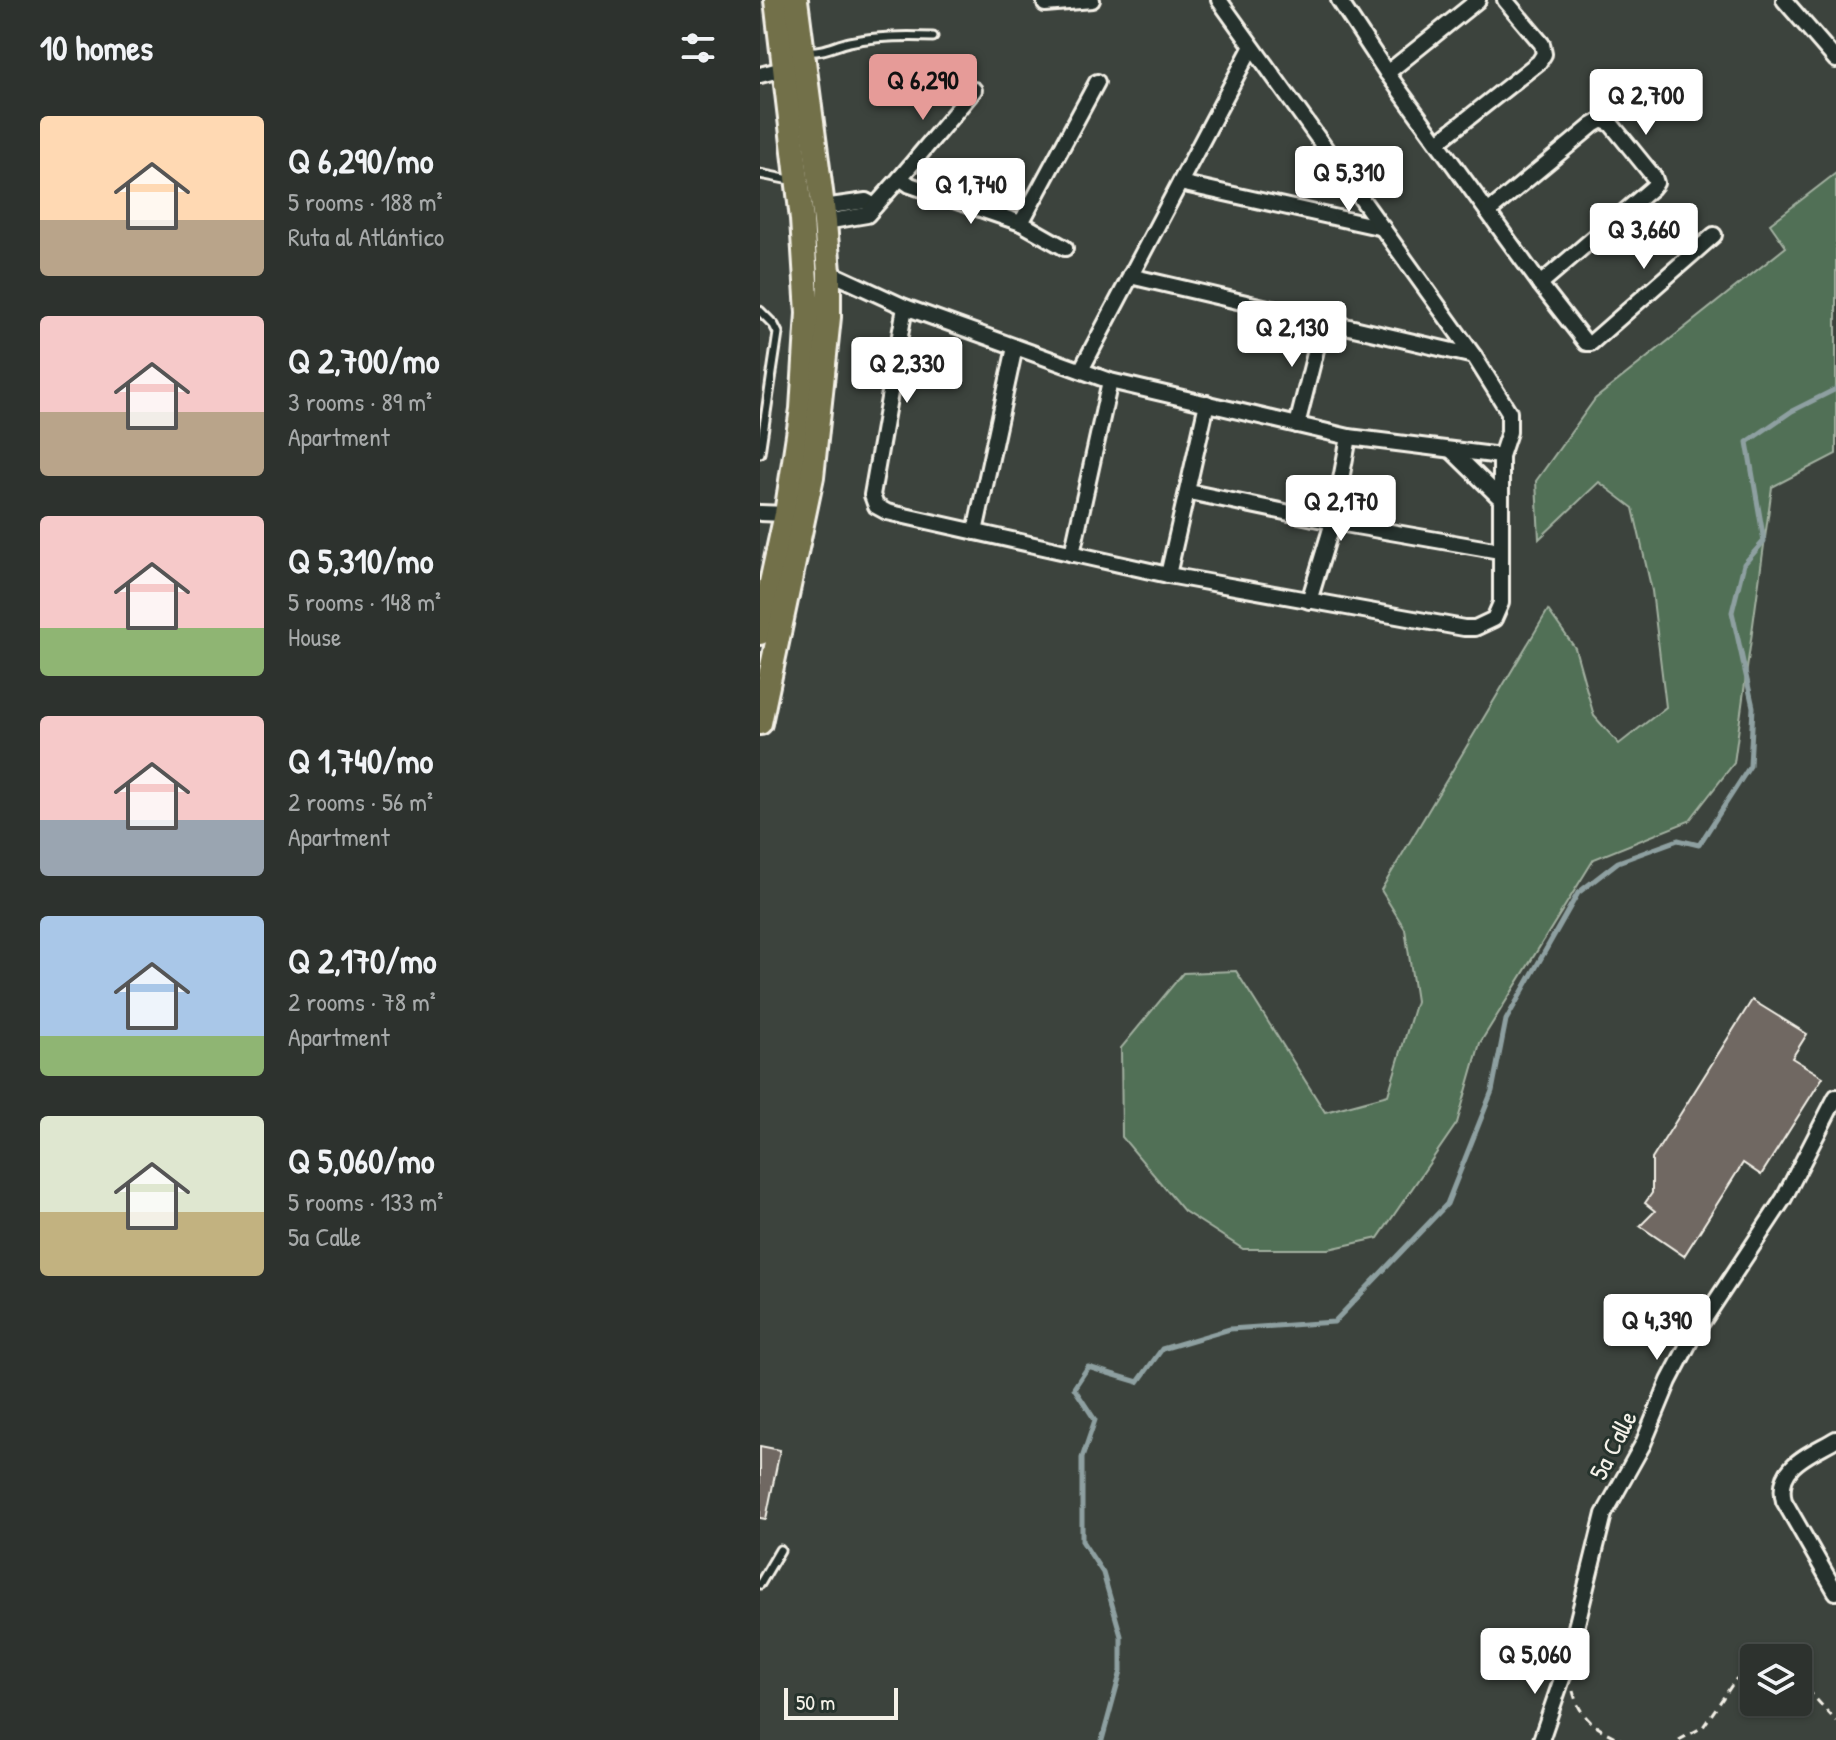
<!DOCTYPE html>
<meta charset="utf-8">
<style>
body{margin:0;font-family:"Patrick Hand",sans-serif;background:#393e3a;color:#f1f3f6;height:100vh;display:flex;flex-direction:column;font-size:30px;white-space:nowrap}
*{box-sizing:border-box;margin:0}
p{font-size:26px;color:#a7aaaa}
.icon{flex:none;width:44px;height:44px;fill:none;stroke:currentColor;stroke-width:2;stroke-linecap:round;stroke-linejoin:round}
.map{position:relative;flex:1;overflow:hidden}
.side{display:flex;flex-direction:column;background:#2d322e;width:760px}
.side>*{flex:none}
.fabs{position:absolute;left:980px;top:1644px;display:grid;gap:16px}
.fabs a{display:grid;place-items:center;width:72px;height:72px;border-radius:8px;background:#2d322e;box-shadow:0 2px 6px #0004,0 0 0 2px #484d4a;font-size:40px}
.scale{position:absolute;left:24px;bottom:20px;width:114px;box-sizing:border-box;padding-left:8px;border:4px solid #f4f1e8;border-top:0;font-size:22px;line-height:28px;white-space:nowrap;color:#f4f1e8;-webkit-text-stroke:6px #26332d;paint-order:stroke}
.price{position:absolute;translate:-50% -68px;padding:0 18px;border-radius:8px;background:#fff;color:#222;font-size:26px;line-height:52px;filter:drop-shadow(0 2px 4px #0008)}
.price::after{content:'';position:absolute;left:50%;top:48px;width:24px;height:18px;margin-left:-12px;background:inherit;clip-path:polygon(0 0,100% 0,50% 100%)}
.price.selected{background:#e69b98;color:#111}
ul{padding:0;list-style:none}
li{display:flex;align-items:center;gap:24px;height:200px;padding:0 40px}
li span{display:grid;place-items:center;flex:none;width:224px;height:160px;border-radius:8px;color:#555}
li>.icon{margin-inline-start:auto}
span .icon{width:96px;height:96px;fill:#fffc;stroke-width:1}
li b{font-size:34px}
h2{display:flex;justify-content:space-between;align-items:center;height:96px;padding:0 40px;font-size:34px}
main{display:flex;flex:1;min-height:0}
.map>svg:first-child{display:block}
.green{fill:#516f57;stroke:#a2b0a0;stroke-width:2}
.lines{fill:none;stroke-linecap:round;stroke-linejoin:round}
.stream{stroke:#8ea0a1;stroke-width:5}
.building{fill:#6f6762;stroke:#f4f1e8;stroke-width:2}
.service-casing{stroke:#f4f1e8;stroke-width:13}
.minor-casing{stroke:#f4f1e8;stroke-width:20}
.trunk-casing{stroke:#f4f1e8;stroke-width:28}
.path{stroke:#f4f1e8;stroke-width:3;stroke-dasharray:8 6;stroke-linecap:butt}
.service{stroke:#26332d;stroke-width:7}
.minor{stroke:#26332d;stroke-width:14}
.trunk{stroke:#726f4a;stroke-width:22}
.labels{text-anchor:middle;stroke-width:6;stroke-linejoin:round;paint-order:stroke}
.street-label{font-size:26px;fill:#f4f1e8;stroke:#26332d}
</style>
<main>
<section class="side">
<h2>10 homes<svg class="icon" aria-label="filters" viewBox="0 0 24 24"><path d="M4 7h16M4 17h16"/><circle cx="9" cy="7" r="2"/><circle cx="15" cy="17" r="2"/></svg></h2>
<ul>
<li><span style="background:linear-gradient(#ffd9b3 65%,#b9a48a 0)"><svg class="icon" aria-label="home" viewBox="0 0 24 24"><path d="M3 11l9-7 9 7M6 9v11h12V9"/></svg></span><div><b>Q 6,290/mo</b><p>5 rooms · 188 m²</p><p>Ruta al Atlántico</p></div></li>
<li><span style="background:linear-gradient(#f6c9c9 60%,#b9a48a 0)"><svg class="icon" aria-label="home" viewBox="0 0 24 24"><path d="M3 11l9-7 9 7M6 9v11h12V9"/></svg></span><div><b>Q 2,700/mo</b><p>3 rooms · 89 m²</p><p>Apartment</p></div></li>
<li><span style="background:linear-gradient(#f6c9c9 70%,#8fb573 0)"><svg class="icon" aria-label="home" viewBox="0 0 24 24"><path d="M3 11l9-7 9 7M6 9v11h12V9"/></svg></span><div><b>Q 5,310/mo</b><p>5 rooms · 148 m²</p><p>House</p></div></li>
<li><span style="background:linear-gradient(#f6c9c9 65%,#9aa5b1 0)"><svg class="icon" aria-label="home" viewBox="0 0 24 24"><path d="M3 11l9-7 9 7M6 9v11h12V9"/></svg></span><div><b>Q 1,740/mo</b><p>2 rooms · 56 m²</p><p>Apartment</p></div></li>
<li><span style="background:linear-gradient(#a9c7e8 75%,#8fb573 0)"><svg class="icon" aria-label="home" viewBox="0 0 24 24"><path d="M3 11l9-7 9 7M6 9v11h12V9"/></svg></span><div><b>Q 2,170/mo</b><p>2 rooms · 78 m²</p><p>Apartment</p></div></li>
<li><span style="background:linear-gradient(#dfe7d0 60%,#c2b280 0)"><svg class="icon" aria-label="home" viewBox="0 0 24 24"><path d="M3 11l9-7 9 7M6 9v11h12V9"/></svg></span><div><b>Q 5,060/mo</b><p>5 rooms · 133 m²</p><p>5a Calle</p></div></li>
</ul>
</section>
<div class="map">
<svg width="1076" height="1740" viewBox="0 0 1076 1740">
<rect width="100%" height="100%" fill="#3c433d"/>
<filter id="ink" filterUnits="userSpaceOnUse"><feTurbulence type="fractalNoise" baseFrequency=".0125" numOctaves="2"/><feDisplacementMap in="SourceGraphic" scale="16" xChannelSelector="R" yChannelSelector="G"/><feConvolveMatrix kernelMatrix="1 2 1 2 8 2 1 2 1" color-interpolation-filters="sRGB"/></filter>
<g filter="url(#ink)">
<path class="green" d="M1076,173V454L1012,487L974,763L929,821L834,859L720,1043L697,1123L618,1238L569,1249H483L424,1211L362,1137L361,1048L423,973L476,971L565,1112L628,1095L656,1001L645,929L621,890L788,610L815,648L834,716L859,744L906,707L892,591L873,508L839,482L779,539L776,481L835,399L1026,247L1010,224Z"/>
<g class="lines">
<path class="stream" d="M342,1740L361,1671V1636L343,1573L322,1541V1458L335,1420L314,1388L328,1367L378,1382L402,1349L470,1329L574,1322L687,1204L732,1091L746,1020L818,893L858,862L918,840L939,845L990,766L993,707L972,612L984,564L1004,541L987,442L1032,411L1076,389"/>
</g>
<g class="building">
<path d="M992,1000L1047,1034L1032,1058L1063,1077L1001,1175L983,1163L924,1256L880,1226L895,1211L885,1203L892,1193V1159Z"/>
<path d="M0,1446L20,1450L6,1519L0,1518Z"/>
</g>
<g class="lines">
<g class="service-casing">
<g id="service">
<path d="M45,51C62,53 73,46 89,42C117,36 144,36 173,37"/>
<path d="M0,174L35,181"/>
<path d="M0,311L14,325L18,333L0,453"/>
<path d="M0,1584L20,1550"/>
</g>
</g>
<g class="minor-casing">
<g id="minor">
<path d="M579,0L627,73L780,284L826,343H831L954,235"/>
<path d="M1024,0L1076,60"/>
<path d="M285,4L332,0"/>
<path d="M627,73L718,0"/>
<path d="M0,75L23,69"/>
<path d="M678,142L779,62L784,54L782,44L745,0"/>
<path d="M140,178L214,90"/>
<path d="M420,183L623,228"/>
<path d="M63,207L106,201L115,206"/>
<path d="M728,212L833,125L842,120L851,124L894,177L896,183L892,188L780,284"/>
<path d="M65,222L107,215L140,178L150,185L261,223L305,248"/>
<path d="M261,223L337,82"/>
<path d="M69,272L145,307L350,381L589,437L741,456"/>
<path d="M370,276L714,356"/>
<path d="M145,307L112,495L116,506L127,512L408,575L704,628H715L734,619L741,603V456L749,432V412L714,356L459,0"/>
<path d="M321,370L491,48"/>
<path d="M537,425L563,322"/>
<path d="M691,450L741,499"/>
<path d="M429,492L573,522L740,551"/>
<path d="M0,513L26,514"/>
<path d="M215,532L255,347"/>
<path d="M312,554L350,381"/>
<path d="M408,575L447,403"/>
<path d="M549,601L573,522L589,437"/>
<path d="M1076,1439C1051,1454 1015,1465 1024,1501L1076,1592"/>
<path d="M781,1740L807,1664L844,1514L883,1444L909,1381L931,1339L1024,1198L1076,1097"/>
</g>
</g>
<g class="trunk-casing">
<g id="trunk">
<path d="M0,633L26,514L42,409L48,313L42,219L16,0"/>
<path d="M0,723L52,477L69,317V272L65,222L36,0"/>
</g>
</g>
<g class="path">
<path d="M1038,1679L1076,1721"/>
<path d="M813,1691C820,1719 837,1729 862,1740"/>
<path d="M919,1740L943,1727L976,1679L994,1671"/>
</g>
<use href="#service" class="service"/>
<use href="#minor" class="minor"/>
<use href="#trunk" class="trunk"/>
</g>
</g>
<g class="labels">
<g class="street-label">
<text transform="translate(853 1445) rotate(-63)" y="9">5a Calle</text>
</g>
</g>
</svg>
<div class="fabs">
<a><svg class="icon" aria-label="layers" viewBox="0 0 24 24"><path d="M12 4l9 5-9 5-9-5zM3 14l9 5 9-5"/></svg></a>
</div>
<div class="scale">50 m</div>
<b class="price selected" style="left:163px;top:122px">Q 6,290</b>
<b class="price" style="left:886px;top:137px">Q 2,700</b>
<b class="price" style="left:589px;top:214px">Q 5,310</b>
<b class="price" style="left:211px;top:226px">Q 1,740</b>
<b class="price" style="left:884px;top:271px">Q 3,660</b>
<b class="price" style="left:532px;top:369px">Q 2,130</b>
<b class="price" style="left:147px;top:405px">Q 2,330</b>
<b class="price" style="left:581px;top:543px">Q 2,170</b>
<b class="price" style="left:897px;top:1362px">Q 4,390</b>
<b class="price" style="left:775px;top:1696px">Q 5,060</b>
</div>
</main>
